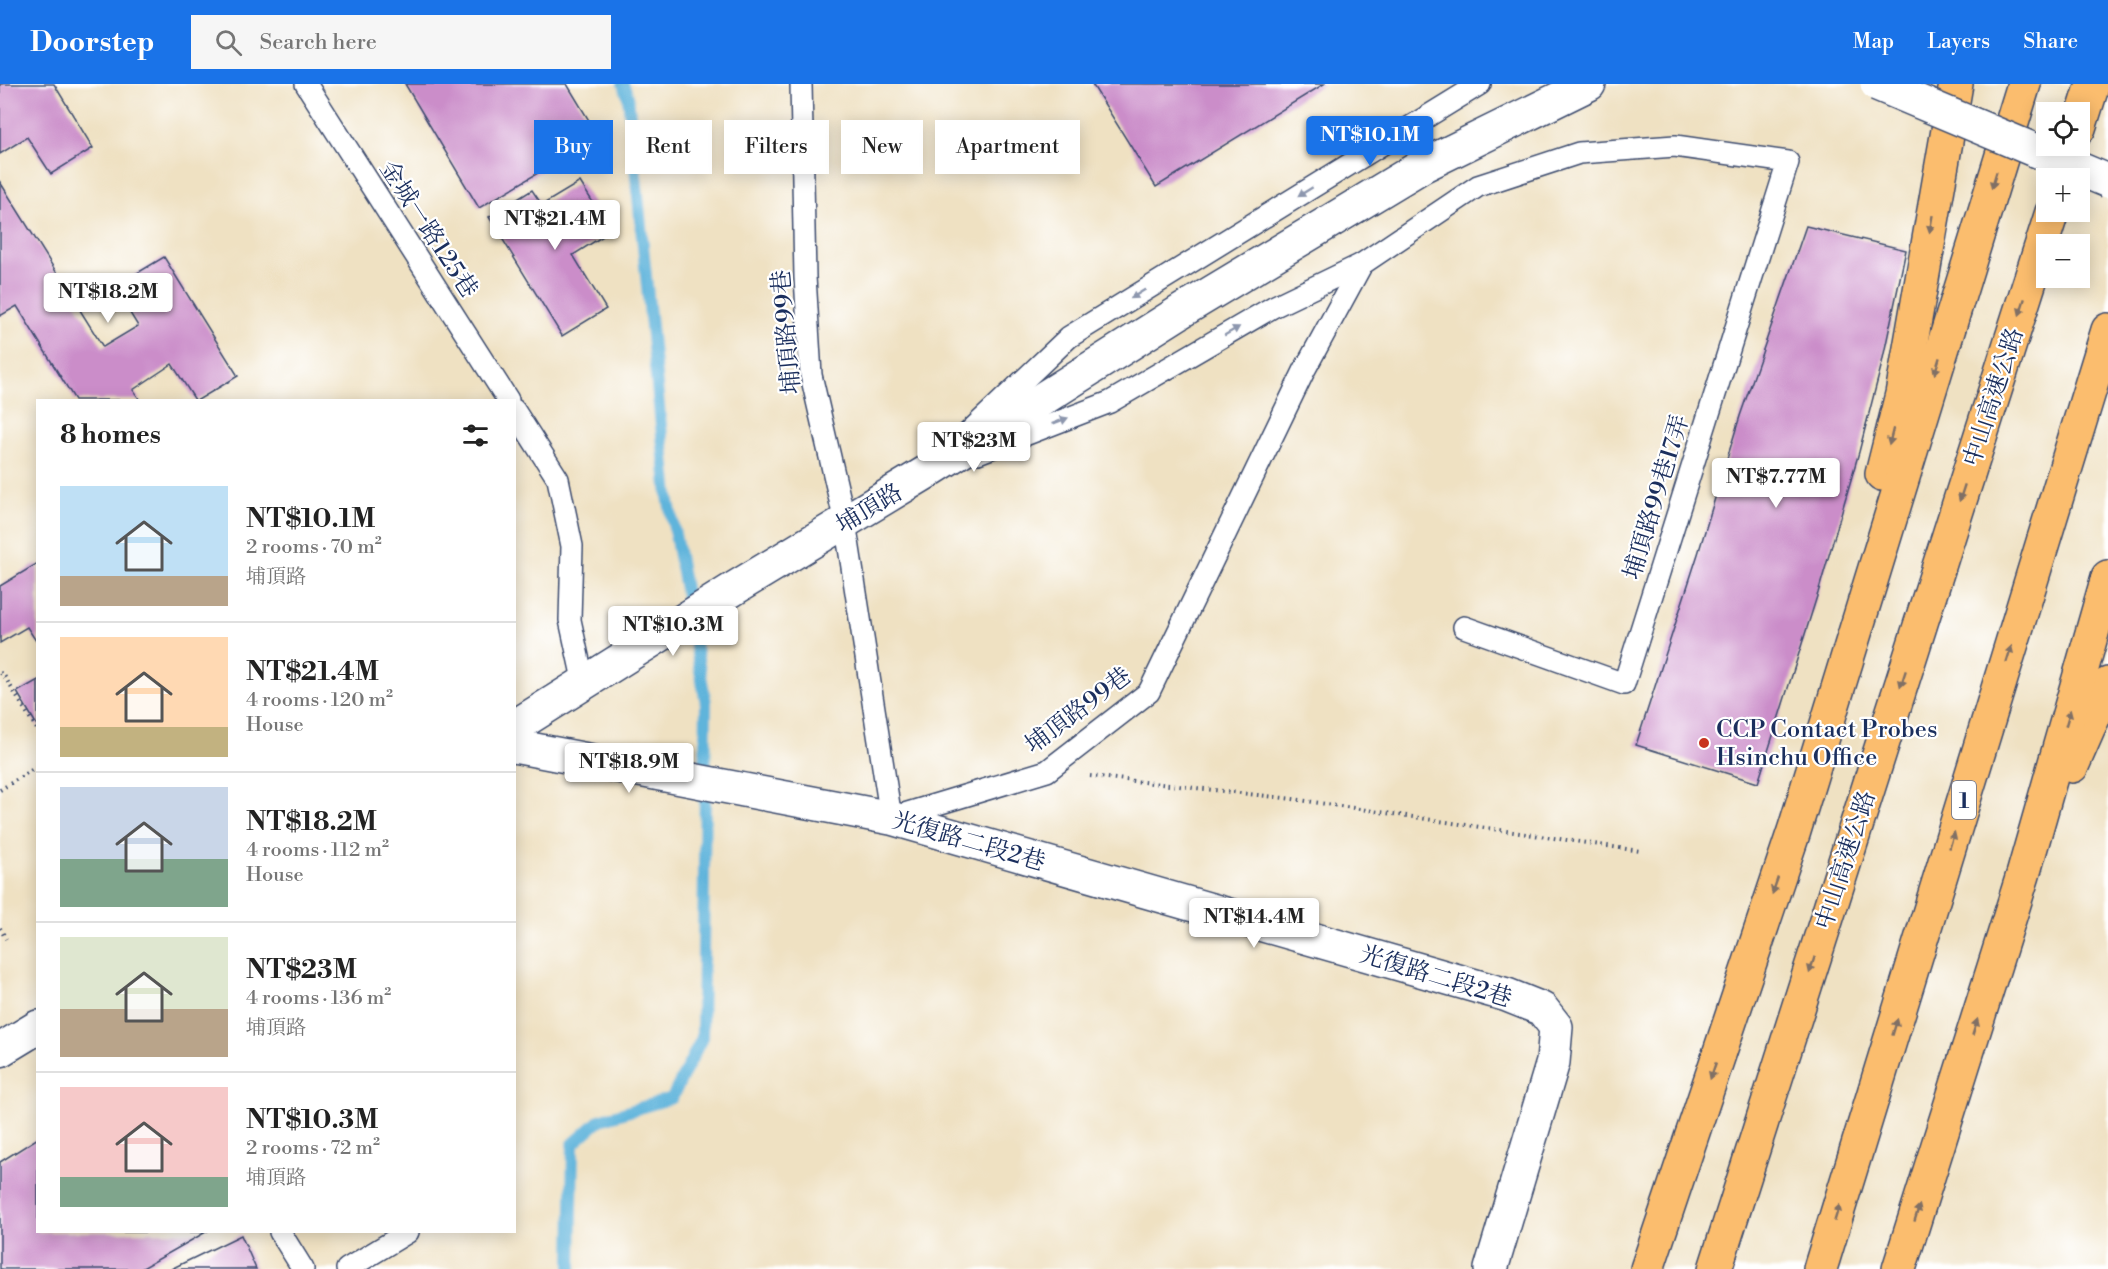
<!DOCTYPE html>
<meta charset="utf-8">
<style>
body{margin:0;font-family:"Libre Bodoni","Noto Serif TC",serif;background:#f6f6f6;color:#222;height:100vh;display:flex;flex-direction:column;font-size:22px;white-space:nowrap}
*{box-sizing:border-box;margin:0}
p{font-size:20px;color:#767676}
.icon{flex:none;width:33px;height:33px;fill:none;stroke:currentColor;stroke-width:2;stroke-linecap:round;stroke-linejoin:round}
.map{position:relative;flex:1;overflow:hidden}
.drawer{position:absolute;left:36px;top:315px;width:480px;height:834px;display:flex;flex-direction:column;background:#fff;border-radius:0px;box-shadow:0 3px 15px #0003}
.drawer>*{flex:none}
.hud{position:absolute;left:534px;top:36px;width:570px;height:54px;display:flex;gap:12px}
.tools{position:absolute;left:2036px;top:18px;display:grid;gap:12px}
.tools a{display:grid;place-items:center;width:54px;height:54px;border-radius:0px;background:#fff;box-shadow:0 3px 15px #0003;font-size:30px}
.price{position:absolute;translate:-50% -51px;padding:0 14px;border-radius:6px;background:#fff;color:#222;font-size:20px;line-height:39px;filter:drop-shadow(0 2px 3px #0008)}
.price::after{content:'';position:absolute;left:50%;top:36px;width:18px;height:14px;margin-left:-9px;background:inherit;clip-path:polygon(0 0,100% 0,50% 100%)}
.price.active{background:#1a73e8;color:#fff}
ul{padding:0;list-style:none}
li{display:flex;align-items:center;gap:18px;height:150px;padding:0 24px}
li+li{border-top:2px solid #e0e0e0}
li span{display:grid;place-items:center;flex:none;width:168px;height:120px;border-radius:0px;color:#555}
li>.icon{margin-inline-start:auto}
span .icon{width:72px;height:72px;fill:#fffc;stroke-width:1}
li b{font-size:26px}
h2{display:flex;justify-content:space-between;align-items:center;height:72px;padding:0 24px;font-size:26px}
.tag{padding:0 21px;border-radius:0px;background:#fff;box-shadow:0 3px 15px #0003;font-size:21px;line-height:54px}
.tag.active{background:#1a73e8;color:#fff}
header{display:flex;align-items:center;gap:36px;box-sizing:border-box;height:84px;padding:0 30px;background:#1a73e8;color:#fff}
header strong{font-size:28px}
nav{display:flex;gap:33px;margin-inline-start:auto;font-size:21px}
.search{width:420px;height:54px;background:#f6f6f6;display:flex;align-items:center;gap:15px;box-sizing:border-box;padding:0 21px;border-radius:0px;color:#767676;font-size:22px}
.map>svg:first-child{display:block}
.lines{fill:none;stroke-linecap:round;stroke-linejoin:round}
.stream{stroke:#5eb4db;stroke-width:12}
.building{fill:#cb8dc9}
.service-casing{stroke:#3b4a6d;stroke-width:24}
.minor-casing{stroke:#3b4a6d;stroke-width:36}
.tertiary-casing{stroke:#3b4a6d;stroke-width:36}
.motorway-casing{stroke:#3b4a6d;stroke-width:36}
.path{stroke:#3b4a6d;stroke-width:4;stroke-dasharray:1.5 4.5;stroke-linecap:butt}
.service{stroke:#fff;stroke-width:21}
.minor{stroke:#fff;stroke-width:33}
.tertiary{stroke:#fff;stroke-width:33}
.motorway{stroke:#fbbd6e;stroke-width:33}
.tertiary-bridge-casing{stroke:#3b4a6d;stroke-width:36;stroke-linecap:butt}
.tertiary-bridge{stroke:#fff;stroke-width:33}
.oneway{fill:#806f65}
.oneway2{fill:#8d97ae}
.poi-dot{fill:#c8321e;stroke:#fff;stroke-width:2}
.labels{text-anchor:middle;stroke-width:4.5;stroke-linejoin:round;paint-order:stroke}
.shield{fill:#fff;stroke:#5f6d8e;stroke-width:1.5}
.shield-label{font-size:22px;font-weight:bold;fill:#1b2f5e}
.street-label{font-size:24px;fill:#1b2f5e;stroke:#fff}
.poi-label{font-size:24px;fill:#1b2f5e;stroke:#fff;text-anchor:start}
</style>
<header>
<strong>Doorstep</strong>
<div class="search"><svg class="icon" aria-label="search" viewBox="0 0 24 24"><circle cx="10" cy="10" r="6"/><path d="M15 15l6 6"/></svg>Search here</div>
<nav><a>Map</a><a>Layers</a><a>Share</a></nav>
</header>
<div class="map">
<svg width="2108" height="1185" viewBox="0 0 2108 1185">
<rect width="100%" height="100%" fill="#fff"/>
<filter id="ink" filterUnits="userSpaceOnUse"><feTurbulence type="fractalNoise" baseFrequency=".0167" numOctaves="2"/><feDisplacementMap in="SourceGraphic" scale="12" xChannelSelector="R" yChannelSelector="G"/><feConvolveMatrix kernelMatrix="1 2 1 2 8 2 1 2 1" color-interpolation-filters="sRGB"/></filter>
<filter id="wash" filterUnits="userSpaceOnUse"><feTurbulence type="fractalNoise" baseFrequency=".008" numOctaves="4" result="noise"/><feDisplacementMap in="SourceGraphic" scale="24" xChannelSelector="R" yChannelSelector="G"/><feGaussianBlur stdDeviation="1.35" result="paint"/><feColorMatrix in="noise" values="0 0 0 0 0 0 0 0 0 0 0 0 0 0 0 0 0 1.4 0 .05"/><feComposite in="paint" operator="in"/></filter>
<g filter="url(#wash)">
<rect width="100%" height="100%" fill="#efe1c2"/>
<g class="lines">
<path class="stream" d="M571,1185L573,1060L600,1036L672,1014L702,954L706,619L668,412L628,12L623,0"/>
</g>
<g id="blocks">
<g class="building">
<path d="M0,0H54L93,64L51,90L27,53L0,70Z"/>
<path d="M405,0H567L599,53L479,124Z"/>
<path d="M1092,0H1324L1156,103Z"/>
<path d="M0,98L103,263L138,242L114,203L164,173L238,292L198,316H195L172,280L133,306L140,316H75L17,222L0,232Z"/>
<path d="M580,98L611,147L573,171L606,225L562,252L489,133L532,106L542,121Z"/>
<path d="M1806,142L1906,166L1882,279L1859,368L1818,509L1758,699L1636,661L1698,470L1740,332Z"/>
<path d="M38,479V560L27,543L0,559V502Z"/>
<path d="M38,596V643L17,608Z"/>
<path d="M38,1054V1148H206L141,1185H0V1078Z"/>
<path d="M241,1151L256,1185H171Z"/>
</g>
</g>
</g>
<g filter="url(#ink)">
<use href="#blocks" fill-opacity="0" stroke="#3b4a6d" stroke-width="1.5"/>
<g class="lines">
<g class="service-casing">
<g id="service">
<path d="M306,0L508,316"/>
<path d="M801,0L805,193L811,291L845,438L891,734L1047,687L1149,608L1305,285L1362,180L1478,102L1579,69L1675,62L1788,78L1624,600L1464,543"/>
<path d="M514,326L558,395L572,462L570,536L584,600"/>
<path d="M967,350L1069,253L1480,0"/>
<path d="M978,369L1110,318L1273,223L1362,180"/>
<path d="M280,1148L303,1185"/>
<path d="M347,1185L408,1148"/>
</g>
</g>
<g class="minor-casing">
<path id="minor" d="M514,662L891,734L1507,911L1542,925L1556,943L1553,978L1491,1185"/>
</g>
<g class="tertiary-casing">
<g id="tertiary">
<path d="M514,643L735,504L927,388L1183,226L1422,82L1589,0"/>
<path d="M0,966L38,943"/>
</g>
</g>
<g class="motorway-casing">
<g id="motorway">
<path d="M2079,44L2093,0"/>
<path d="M1882,390L1902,310L1956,0"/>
<path d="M2072,682L2108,600"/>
<path d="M1647,1185L1794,747L2024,0"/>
<path d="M1715,1185L2052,128"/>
<path d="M1820,1185L2108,246"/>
<path d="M1899,1185L2023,791L2108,493"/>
</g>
</g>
<g class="path">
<path d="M0,589L3,590L38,647"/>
<path d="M1090,692L1293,715L1640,767"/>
<path d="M0,706L38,682"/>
<path d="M0,844L6,855"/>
</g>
<use href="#service" class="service"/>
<use href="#minor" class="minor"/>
<use href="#tertiary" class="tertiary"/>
<use href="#motorway" class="motorway"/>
<g class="tertiary-bridge-casing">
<path id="tertiary-bridge" d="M1877,0L2108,97"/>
</g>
<use href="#tertiary-bridge" class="tertiary-bridge"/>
</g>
<defs><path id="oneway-solid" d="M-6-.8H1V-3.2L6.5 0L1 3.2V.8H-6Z" transform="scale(1.5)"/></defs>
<g class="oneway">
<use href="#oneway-solid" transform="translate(1994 96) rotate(107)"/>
<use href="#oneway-solid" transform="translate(1931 140) rotate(100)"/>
<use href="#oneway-solid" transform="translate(2022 223) rotate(108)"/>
<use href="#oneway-solid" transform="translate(1937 282) rotate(107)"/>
<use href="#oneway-solid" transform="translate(1891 353) rotate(104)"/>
<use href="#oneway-solid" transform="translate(1962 409) rotate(108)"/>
<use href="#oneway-solid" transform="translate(2009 570) rotate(-73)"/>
<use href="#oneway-solid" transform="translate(1903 595) rotate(108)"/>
<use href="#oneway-solid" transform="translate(2068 634) rotate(-74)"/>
<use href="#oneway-solid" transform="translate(1952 756) rotate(-73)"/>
<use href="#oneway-solid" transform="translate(1775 802) rotate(109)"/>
<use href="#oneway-solid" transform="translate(1812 881) rotate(108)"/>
<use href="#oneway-solid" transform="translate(1895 943) rotate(-73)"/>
<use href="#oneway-solid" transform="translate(1975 943) rotate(-73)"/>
<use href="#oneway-solid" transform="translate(1713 987) rotate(109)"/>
<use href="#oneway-solid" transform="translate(1837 1129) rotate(-73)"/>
<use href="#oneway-solid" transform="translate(1917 1129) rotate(-73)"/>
</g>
<g class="oneway2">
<use href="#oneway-solid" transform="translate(1305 108) rotate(148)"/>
<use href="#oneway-solid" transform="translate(1138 210) rotate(148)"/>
<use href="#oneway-solid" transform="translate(1232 247) rotate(-30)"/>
<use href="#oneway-solid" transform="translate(1060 337) rotate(-21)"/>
</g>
</g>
<circle class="poi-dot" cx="1704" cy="659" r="6"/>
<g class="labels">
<rect class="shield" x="1952" y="697" width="24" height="38" rx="4.5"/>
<g class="shield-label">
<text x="1964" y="724">1</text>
</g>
<g class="street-label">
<text transform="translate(429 145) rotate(57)" y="8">金城一路125巷</text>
<text transform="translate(786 248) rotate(-95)" y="8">埔頂路99巷</text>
<text transform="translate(1993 313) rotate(-72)" y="8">中山高速公路</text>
<text transform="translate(1656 413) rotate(-73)" y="8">埔頂路99巷17弄</text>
<text transform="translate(869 424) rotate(-31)" y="8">埔頂路</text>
<text transform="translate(1078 626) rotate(-37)" y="8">埔頂路99巷</text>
<text transform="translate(969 757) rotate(16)" y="8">光復路二段2巷</text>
<text transform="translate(1845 776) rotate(-72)" y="8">中山高速公路</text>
<text transform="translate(1436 892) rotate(17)" y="8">光復路二段2巷</text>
</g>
<g class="poi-label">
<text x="1716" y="653">CCP Contact Probes<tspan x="1716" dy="28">Hsinchu Office</tspan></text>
</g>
</g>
</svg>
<div class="tools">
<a><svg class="icon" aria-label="locate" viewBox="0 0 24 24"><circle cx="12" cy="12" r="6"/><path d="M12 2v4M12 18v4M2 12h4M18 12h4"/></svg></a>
<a>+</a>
<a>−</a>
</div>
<b class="price active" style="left:1370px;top:83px">NT$10.1M</b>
<b class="price" style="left:555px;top:167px">NT$21.4M</b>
<b class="price" style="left:108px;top:240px">NT$18.2M</b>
<b class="price" style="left:974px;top:389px">NT$23M</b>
<b class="price" style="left:1776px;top:425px">NT$7.77M</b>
<b class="price" style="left:673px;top:573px">NT$10.3M</b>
<b class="price" style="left:629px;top:710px">NT$18.9M</b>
<b class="price" style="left:1254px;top:865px">NT$14.4M</b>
<div class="hud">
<a class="tag active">Buy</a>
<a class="tag">Rent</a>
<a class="tag">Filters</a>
<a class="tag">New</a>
<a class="tag">Apartment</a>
</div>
<section class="drawer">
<h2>8 homes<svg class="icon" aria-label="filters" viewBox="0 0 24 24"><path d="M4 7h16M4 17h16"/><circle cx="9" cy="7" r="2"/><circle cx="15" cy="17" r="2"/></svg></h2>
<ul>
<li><span style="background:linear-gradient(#bfe0f5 75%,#b9a48a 0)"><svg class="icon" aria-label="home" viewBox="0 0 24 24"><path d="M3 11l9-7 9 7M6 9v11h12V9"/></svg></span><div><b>NT$10.1M</b><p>2 rooms · 70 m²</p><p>埔頂路</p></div></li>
<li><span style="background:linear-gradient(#ffd9b3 75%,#c2b280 0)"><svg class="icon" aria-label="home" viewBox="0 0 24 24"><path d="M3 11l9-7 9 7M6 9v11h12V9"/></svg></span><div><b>NT$21.4M</b><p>4 rooms · 120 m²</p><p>House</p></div></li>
<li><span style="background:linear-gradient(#c9d6e8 60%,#7fa58c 0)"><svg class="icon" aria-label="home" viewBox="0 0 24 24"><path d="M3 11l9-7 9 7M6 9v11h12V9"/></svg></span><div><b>NT$18.2M</b><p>4 rooms · 112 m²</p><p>House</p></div></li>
<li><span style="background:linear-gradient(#dfe7d0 60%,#b9a48a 0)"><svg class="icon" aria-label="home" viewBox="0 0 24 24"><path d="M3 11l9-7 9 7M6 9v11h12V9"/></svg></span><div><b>NT$23M</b><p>4 rooms · 136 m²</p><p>埔頂路</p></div></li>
<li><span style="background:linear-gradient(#f6c9c9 75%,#7fa58c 0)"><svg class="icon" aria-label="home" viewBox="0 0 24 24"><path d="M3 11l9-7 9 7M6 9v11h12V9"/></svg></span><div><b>NT$10.3M</b><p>2 rooms · 72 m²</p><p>埔頂路</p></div></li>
</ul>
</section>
</div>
